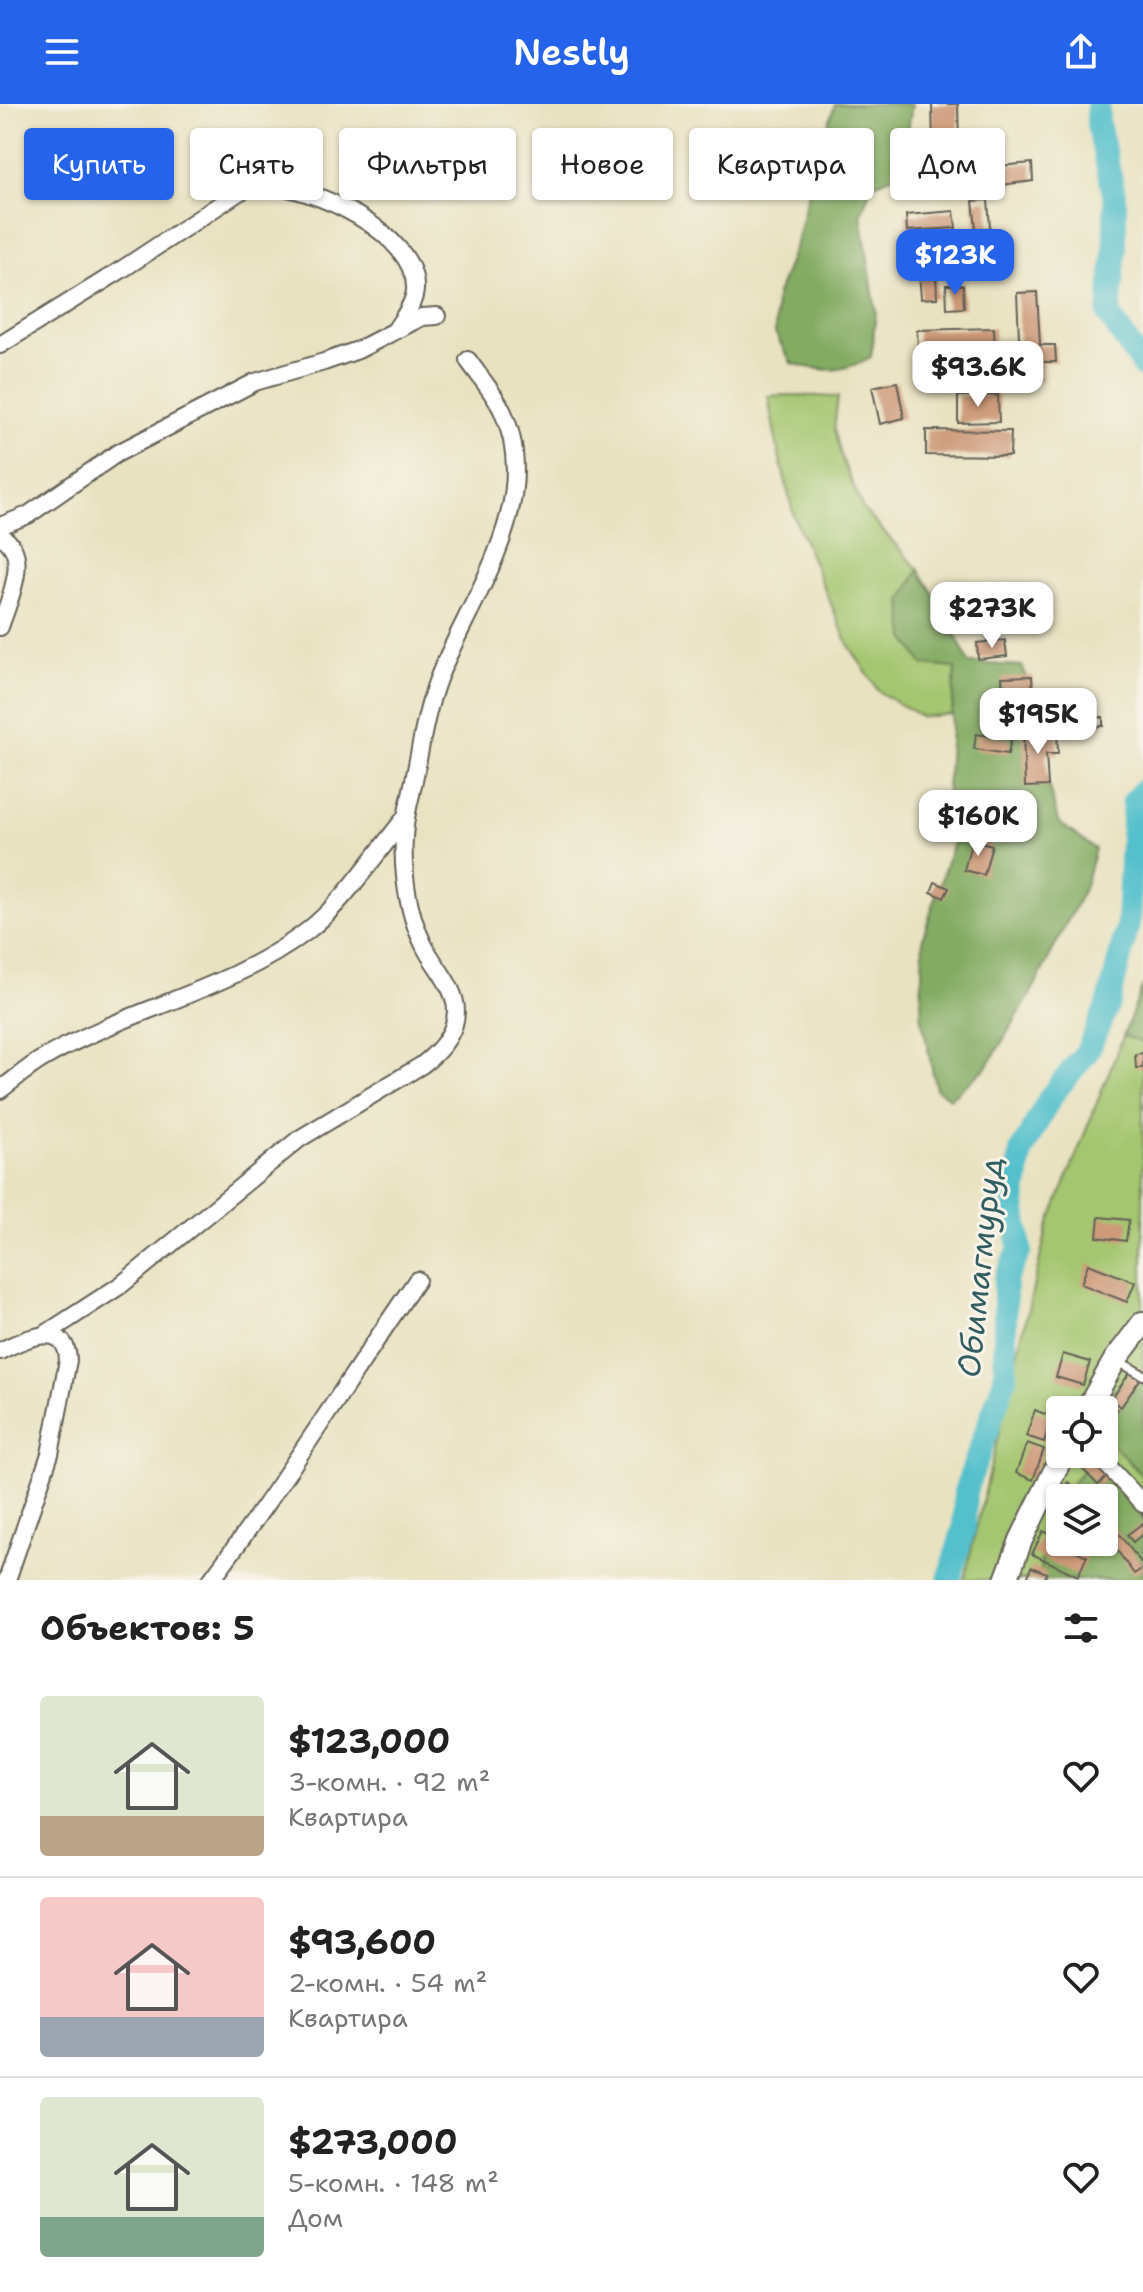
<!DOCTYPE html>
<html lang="ru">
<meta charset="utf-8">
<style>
body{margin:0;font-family:"Shantell Sans",sans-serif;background:#f2f2f2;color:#222;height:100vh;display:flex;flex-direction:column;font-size:30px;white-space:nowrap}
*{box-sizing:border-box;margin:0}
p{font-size:26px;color:#767676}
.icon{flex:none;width:44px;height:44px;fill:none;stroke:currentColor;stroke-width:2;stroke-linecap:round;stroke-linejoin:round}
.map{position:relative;height:1476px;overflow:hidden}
.drawer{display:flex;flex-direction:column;background:#fff;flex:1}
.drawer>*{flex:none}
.top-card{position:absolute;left:24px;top:24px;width:1096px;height:72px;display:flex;gap:16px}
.tools{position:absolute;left:1046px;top:1292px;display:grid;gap:16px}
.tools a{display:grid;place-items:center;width:72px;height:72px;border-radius:8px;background:#fff;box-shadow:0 2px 6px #0004;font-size:40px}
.price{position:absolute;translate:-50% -68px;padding:0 18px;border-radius:16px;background:#fff;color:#222;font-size:26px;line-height:52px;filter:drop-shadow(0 2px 4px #0008)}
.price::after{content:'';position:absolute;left:50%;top:48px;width:24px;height:18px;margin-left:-12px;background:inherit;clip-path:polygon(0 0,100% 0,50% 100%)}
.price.current{background:#2563eb;color:#fff}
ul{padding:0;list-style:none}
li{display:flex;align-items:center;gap:24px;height:200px;padding:0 40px}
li+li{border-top:2px solid #e0e0e0}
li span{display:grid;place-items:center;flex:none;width:224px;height:160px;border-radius:8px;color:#555}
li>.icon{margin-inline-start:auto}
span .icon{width:96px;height:96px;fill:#fffc;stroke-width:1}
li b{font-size:34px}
h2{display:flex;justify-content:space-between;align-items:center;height:96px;padding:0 40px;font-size:34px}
.pill{padding:0 28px;border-radius:8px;background:#fff;box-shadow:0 2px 6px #0004;font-size:28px;line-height:72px}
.pill.current{background:#2563eb;color:#fff}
header{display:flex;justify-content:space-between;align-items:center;height:104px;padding:0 40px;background:#2563eb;color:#fff;font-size:36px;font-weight:600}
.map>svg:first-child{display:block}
.green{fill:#a4c66f;stroke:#607146;stroke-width:2;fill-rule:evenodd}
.forest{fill:#83ab62;stroke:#50643f;stroke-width:2;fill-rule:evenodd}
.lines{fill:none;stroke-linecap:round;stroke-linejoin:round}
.river{stroke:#53c0cc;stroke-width:24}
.building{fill:#ce9a79}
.lane-casing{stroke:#646156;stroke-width:12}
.street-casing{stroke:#646156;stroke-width:20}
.secondary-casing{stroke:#646156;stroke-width:26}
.lane{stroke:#fff;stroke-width:8}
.street{stroke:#fff;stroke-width:16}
.secondary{stroke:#fff;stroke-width:22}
.labels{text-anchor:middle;stroke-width:6;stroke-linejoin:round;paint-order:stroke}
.water-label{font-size:32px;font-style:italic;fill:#325e62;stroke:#f7f3e8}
</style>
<header><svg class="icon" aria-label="menu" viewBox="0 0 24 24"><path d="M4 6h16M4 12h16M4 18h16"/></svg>Nestly<svg class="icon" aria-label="share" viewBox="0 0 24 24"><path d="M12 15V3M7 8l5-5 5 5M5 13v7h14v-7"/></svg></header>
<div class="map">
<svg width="1143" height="1476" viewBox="0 0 1143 1476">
<rect width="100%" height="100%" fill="#f7f3e8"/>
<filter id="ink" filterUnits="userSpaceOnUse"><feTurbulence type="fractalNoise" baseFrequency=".0125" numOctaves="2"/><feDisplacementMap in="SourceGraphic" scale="16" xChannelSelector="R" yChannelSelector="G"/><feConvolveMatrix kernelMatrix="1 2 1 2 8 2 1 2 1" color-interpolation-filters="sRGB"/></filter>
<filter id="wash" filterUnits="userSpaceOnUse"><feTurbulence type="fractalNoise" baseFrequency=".006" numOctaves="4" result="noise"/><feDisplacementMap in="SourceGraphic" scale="32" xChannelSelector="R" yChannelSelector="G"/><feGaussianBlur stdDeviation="1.8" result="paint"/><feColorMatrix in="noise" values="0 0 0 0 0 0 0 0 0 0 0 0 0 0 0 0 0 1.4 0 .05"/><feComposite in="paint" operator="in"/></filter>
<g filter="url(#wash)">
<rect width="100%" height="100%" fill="#e9e2c1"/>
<g class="green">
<path d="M791,291L838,293L834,325L842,355L863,405L919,466L902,497L955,564L952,610L922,613L879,588L848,540L794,413L777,342L768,292Z"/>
<path d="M1143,882V1476H964L1047,1125ZM1060,1306H1104V1350H1060ZM1060,1394H1104V1438H1060Z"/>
</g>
<g class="forest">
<path d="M835,0H912L902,68L872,81L861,110L876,208L871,253C841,270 824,268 791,259L775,229L776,193L796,139L816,57Z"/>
<path d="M919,466L944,507L969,559L1022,562L1038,609V639L1058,718L1095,745L1084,785L1030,891L987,963L950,994L936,985L921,910L923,833L962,710L946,701L955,564L924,561L905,534L902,497Z"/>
<path d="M1143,882V938L1123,932Z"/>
<path d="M1135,1272L1143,1276V1373L1104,1331V1306H1095L1103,1294Z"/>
<path d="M1093,1354L1143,1408V1476H1039L1043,1444L1058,1396ZM1060,1394H1104V1438H1060Z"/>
</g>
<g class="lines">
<g class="river">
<path d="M1098,0V20L1115,94V145L1109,211L1143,262"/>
<path d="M949,1476L964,1423L965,1388L1005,1275V1176L1020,1146L1014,1099L1021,1048L1051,992L1087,948L1109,898L1128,820L1134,697L1143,687"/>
</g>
</g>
<g id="blocks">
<g class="building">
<path d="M932,0H958L960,81H934Z"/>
<path d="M1032,59L1033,77L1001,81L999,62Z"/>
<path d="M988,96L990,124L976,125L973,97Z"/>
<path d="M954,107L956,124L907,127L906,111Z"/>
<path d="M936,168L937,194L921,195L919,169Z"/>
<path d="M946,181H963L964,204L947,205Z"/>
<path d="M1037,188L1040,241H1055L1056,258H1041L1042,277L1021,278L1017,189Z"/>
<path d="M994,224L995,259L919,262L917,226Z"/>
<path d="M897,278L904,314L880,320L872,283Z"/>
<path d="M998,291L999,318L958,319V292Z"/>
<path d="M926,326L1011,327L1010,352L926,351Z"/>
<path d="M1005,536L1007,552L978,555L977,539Z"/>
<path d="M1032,572L1033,589L1003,590L1002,573Z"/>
<path d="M1059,594V614L1103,613V622L1020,624L1019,595Z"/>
<path d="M1057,626L1058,650H1046L1048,682L1025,683L1023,627Z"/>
<path d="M976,630L1011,635L1008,650L974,645Z"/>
<path d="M972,736L992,741L984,771L964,766Z"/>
<path d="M935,778L949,784L944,794L931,788Z"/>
<path d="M1143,949V964H1136L1135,950Z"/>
<path d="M1099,1113L1129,1116L1126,1137L1097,1133Z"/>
<path d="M1088,1160L1135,1178L1127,1198L1081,1180Z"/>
<path d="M1063,1250L1090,1258L1083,1281L1056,1273Z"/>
<path d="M1135,1261L1143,1266V1271L1121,1303L1111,1296Z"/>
<path d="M1111,1301L1117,1306L1104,1325V1311Z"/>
<path d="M1035,1306L1052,1313L1044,1338L1026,1332Z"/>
<path d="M1027,1339L1044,1345L1033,1376L1016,1369Z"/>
<path d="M1072,1350H1104L1143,1390V1411L1107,1373L1098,1381L1070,1352Z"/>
<path d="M1068,1378L1088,1394H1060V1413L1048,1404Z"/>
<path d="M1108,1416L1143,1461V1464L1134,1470L1114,1442L1103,1450L1094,1438H1104V1419Z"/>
<path d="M1143,1419V1430L1133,1438L1127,1431Z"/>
<path d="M1043,1427L1060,1435L1061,1440L1087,1452L1078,1472L1032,1450Z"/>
<path d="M1031,1463L1047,1469L1044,1476H1027Z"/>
</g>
</g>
</g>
<g filter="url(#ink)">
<use href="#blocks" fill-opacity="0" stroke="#646156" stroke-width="2"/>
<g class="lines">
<g class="lane-casing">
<path id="lane" d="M1116,1256L1143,1271"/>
</g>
<g class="street-casing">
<g id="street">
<path d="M0,241L121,166L239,88C246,85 255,81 263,81C311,81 418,129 415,186C414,200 403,214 396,225"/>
<path d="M0,422L28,411L116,350L255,278L324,258L358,246L422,213L437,212"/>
<path d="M0,432C33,448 8,498 0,523"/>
<path d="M0,986C14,976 28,963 44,954C128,905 228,887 306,828C344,799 375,750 406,713"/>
<path d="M44,1231L121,1181L299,1035L422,961C439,948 456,930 456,907C456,885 437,865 427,847C404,806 398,745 409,699C419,658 423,615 438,575C471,492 545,398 502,306C494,289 479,272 468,256"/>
<path d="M0,1247C22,1236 66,1214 68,1256L50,1350L7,1476"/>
<path d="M1097,1350L1143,1400"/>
<path d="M211,1476C284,1379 348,1276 417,1176"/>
</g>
</g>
<g class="secondary-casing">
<g id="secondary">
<path d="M1087,1306L1115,1256L1143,1219"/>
<path d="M1006,1476L1021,1436L1063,1350"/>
</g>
</g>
<use href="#lane" class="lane"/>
<use href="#street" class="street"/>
<use href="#secondary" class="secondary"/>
</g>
</g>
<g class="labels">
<g class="water-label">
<text transform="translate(980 1163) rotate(-84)" y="11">Обимагмуруд</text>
</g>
</g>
</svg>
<div class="tools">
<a><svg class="icon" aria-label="locate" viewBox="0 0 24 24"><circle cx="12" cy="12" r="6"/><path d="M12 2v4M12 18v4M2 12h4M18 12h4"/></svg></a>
<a><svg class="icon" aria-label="layers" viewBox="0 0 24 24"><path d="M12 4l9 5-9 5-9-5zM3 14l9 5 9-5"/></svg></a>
</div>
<b class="price current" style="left:955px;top:193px">$123K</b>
<b class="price" style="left:978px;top:305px">$93.6K</b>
<b class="price" style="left:992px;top:546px">$273K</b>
<b class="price" style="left:1038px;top:652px">$195K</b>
<b class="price" style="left:978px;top:754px">$160K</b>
<div class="top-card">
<a class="pill current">Купить</a>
<a class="pill">Снять</a>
<a class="pill">Фильтры</a>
<a class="pill">Новое</a>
<a class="pill">Квартира</a>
<a class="pill">Дом</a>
</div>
</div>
<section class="drawer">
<h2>Объектов: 5<svg class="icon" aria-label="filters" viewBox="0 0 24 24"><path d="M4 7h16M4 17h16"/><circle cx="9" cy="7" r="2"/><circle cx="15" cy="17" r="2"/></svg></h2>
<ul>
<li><span style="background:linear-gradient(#dfe7d0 75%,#b9a48a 0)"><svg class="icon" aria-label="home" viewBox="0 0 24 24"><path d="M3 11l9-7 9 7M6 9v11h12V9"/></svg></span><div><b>$123,000</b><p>3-комн. · 92 m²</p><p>Квартира</p></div><svg class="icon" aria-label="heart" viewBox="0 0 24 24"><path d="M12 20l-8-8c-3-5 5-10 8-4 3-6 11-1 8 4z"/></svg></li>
<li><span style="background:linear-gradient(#f6c9c9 75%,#9aa5b1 0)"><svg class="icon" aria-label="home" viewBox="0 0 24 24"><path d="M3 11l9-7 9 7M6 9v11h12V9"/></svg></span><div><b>$93,600</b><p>2-комн. · 54 m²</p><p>Квартира</p></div><svg class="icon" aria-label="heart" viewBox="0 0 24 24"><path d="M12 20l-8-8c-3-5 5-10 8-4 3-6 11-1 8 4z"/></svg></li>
<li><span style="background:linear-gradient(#dfe7d0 75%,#7fa58c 0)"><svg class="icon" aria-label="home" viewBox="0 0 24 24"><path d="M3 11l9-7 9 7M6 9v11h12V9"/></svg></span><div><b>$273,000</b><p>5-комн. · 148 m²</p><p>Дом</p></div><svg class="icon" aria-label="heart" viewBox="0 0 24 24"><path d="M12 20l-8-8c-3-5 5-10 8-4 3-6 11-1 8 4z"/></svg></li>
</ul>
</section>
